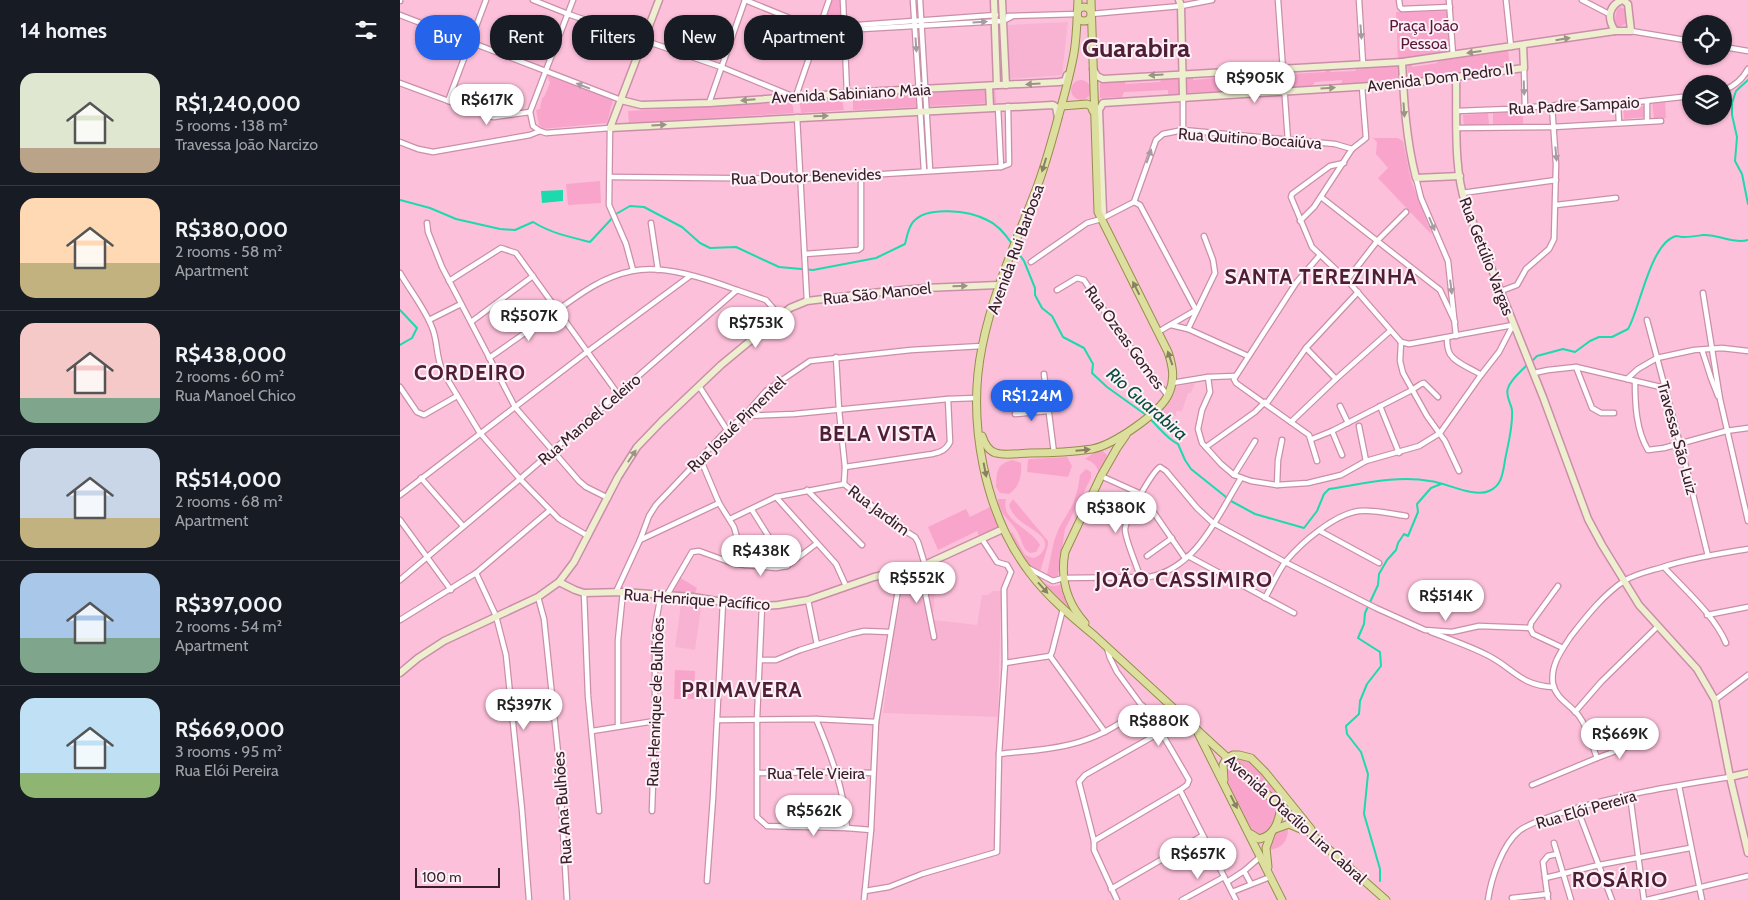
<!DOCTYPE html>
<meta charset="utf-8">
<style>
body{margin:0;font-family:Cabin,sans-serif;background:#20242c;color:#f1f3f6;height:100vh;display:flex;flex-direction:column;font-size:19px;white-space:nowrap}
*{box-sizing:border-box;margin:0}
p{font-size:16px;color:#9ea1a6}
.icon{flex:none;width:28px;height:28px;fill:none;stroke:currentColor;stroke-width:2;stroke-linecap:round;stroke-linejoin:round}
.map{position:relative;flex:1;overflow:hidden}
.details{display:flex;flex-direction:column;background:#171b24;width:400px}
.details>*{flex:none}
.hud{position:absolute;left:15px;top:15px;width:475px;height:45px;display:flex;gap:10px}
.controls{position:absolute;left:1282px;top:15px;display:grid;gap:10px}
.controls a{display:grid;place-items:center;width:50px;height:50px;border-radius:50%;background:#171b24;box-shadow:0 1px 4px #0004;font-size:25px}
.scale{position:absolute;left:15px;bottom:12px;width:85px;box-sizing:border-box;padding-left:5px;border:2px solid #37202b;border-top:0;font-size:14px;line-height:18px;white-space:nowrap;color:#37202b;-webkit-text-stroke:4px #fef1f6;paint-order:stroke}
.price{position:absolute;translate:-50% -42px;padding:0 11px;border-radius:18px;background:#fff;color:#222;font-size:16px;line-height:32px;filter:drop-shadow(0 1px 2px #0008)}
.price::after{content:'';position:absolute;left:50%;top:30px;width:15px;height:11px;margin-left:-8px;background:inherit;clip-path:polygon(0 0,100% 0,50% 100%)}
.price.selected{background:#2563eb;color:#fff}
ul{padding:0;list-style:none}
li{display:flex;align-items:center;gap:15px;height:125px;padding:0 20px}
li+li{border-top:1px solid #363941}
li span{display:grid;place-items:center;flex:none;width:140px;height:100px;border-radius:15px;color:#555}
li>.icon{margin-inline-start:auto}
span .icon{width:60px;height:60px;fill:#fffc;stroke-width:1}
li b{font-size:21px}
h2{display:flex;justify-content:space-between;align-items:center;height:60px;padding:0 20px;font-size:21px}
.tag{padding:0 18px;border-radius:20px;background:#171b24;box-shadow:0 1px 4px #0004;font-size:18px;line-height:45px}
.tag.selected{background:#2563eb;color:#fff}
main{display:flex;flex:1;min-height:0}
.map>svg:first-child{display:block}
.built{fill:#f8b3d2}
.green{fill:#f9a5cb}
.water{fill:#1dd9ae}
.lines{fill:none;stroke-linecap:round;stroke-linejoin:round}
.stream{stroke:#1dd9ae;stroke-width:2}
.street-casing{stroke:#c98fa9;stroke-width:7}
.secondary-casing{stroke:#c98fa9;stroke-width:9}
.primary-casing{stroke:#948e4c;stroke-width:9}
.street{stroke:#fff;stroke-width:4.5}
.secondary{stroke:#eeefcf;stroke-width:6}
.primary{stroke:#dddf9e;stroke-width:7}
.oneway{fill:#a59ba0}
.oneway2{fill:#9c9285}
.oneway3{fill:#8a8064}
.labels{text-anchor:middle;stroke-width:4;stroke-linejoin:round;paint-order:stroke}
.park-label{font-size:16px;fill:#5b163c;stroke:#fef1f6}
.street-label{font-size:16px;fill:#37202b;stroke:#fef1f6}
.water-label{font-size:18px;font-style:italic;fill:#064f3e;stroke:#fef1f6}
.district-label{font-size:21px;font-weight:bold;letter-spacing:1px;fill:#4e1e36;stroke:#fef1f6}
.town-label{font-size:26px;font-weight:bold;fill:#4e1e36;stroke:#fef1f6}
</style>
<main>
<section class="details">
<h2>14 homes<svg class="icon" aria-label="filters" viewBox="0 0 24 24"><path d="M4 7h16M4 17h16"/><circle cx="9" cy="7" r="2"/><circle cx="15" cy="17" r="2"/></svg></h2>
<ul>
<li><span style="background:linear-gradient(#dfe7d0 75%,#b9a48a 0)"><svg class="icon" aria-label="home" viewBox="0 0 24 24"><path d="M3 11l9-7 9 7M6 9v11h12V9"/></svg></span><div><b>R$1,240,000</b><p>5 rooms · 138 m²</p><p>Travessa João Narcizo</p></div></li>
<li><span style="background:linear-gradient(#ffd9b3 65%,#c2b280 0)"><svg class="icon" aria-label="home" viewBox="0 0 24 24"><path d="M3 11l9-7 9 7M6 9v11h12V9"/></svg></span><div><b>R$380,000</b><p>2 rooms · 58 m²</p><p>Apartment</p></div></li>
<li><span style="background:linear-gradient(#f6c9c9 75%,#7fa58c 0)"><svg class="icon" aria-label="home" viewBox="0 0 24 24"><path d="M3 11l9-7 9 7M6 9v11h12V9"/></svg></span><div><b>R$438,000</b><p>2 rooms · 60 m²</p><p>Rua Manoel Chico</p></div></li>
<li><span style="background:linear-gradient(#c9d6e8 70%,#c2b280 0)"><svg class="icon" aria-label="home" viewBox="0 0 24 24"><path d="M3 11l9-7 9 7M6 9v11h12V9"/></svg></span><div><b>R$514,000</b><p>2 rooms · 68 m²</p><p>Apartment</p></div></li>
<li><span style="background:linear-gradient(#a9c7e8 65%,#7fa58c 0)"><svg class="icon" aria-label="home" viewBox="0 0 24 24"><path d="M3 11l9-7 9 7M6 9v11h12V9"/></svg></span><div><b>R$397,000</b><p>2 rooms · 54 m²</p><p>Apartment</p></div></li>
<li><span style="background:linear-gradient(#bfe0f5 75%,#8fb573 0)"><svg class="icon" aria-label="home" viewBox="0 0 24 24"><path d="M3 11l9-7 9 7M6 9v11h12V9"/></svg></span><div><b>R$669,000</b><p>3 rooms · 95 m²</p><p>Rua Elói Pereira</p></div></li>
</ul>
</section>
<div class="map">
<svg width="1348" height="900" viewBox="0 0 1348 900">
<rect width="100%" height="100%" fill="#fdc0da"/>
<g class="built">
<path d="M668,22L662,75L609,79L608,25Z"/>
<path d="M795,383L791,393H788L782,411H776V416L755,414L769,400L775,387Z"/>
<path d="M503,586L535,591L533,620L577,625L582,595H588L593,591H601L598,717L483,713L494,634Z"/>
<path d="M282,597L302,601L295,650L275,647Z"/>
</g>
<g class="green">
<path d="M430,0H441L444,26L420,27Z"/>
<path d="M1220,7L1225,9L1227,20L1225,24L1217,28L1214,22L1217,10Z"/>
<path d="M1047,11L1050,54L998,62L996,12Z"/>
<path d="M1108,50L1110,67L1008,81L1007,64L1013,63L1012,67L1037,63L1039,59Z"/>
<path d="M999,64L1000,82L941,85L942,80L915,82L912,86L886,88L885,71L892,70L891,74L925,72L927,68H931L930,72L955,71L957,67Z"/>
<path d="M880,71V88L787,93V76H793V80L815,78L816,75Z"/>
<path d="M149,74L213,100L207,123L143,129L139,125L136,110L140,109L142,98L144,97L150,83L148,78Z"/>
<path d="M779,77V94L768,95V90L724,92L722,97L700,98V81L725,80V84L760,82L762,78Z"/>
<circle cx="681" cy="90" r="10"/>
<path d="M595,90L596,103L527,106L526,93Z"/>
<path d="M517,94L520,107L453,110V98Z"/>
<path d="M442,99L444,110L401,113L399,100Z"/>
<path d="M1265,100L1266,118L1254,119L1252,102Z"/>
<path d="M392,102L394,113L229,123L228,111Z"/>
<path d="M1244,106L1245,117L1224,119L1223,108Z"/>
<path d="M1123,111V124L1093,125V113Z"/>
<path d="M1088,113L1089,125L1064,127L1063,115Z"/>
<path d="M973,138H998L1003,141L1011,180L1032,235L978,178L988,168L976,154L977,142Z"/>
<path d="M200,181L201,203L168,205L166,184Z"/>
<path d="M698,450H702L707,455L705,463L699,474C697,466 694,462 685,459Z"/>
<path d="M667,457L672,466L668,477L627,472L628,460L630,459Z"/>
<path d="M613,460L621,463C622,474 620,487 609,494L600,493L596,487C597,471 596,464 613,460Z"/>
<path d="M686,469L691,472V478L665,529L658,576L652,578L647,574L654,541L659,528L673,504L678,488L680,475Z"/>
<path d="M598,499H606C600,521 632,529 640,545L636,552L630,553C621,548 623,541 618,533C612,521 597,513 598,499Z"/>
<path d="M613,499L648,541V545L640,572L629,566L616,546L611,533L612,532L625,555L633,558C644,555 650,543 640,535C628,525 614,521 609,505Z"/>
<path d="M590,507L598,527L579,536L577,531L538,550L528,527L566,509L570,517Z"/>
<path d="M279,577L297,588L295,593L271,592Z"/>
<path d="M645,583C651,587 655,587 661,584L672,614L647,589Z"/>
<path d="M275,670L295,671L294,699H274Z"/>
<path d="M839,758L849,761L854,765L895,813L834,759Z"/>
<path d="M827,763L878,811C875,821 871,831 861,836L853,834L828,786L826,764Z"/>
<path d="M888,828C888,842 882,848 869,850L871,839L877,831Z"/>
</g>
<path class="water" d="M163,190V201L142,203L141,191Z"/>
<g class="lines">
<g class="stream">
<path d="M1348,80L1336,91L1332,103V115L1337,137L1335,161L1342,174L1348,204"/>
<path d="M0,200L30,208L56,219L100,229L115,230L133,222C151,233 169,237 190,242L216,214L230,206L244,207L282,227L300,243L310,248L336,247L379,267L413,270L476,258L505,244C507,237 508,228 513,222C527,205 570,211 587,220C597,224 606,235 612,244"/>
<path d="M615,248L624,261L635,288V295L642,308L652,316L663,337L684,348L693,364L692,373L707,387L746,415"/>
<path d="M0,310L17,328L12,338L0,345"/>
<path d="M1131,362L1137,356L1163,349L1175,352L1190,341L1199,337H1212L1228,329C1240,309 1250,243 1276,236C1278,236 1281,237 1284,237C1290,237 1296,236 1303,235C1318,234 1333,244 1348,240"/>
<path d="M749,418C759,427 766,438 778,444L785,460L791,469L831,501L855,514L904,528L917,511L924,494L929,489C962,484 997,475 1030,481C1047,483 1074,498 1089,491C1104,485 1103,468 1106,455C1109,440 1113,426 1112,410C1111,403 1105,396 1108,388C1111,379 1120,372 1127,365"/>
<path d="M980,881V869L964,814L968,774L961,752L947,734L946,726L959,714L960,701L967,684L981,666L980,652L958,638L964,624L965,613L978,585L979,574L987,560L996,550L998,543L1004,534L1008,536L1018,512L1017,504L1031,488L1041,484"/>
</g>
<g class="street-casing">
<g id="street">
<path d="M133,0L168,14L321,67L392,96"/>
<path d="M345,0L419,30H444L603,21L611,17"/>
<path d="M443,0L447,93"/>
<path d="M513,0L524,171"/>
<path d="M520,0L530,170"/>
<path d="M878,0L888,141"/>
<path d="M959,0L963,64"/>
<path d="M999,0L1000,7L1002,9L1050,7"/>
<path d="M1049,0L1053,55"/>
<path d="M1106,0L1111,47"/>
<path d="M1182,0L1209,14"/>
<path d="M0,1V0"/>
<path d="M691,14L781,6L812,0"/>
<path d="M0,15L221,100"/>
<path d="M608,16L677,14"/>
<path d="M437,29L444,26L596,15"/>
<path d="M1231,31L1291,41"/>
<path d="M1324,47L1348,51"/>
<path d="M1124,68L1125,108"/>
<path d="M0,83L89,116L94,117L130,112"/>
<path d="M1324,90C1335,86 1342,80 1348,69"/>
<path d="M396,96L429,0"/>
<path d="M783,97V130"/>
<path d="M48,101L86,0"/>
<path d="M1247,101V121"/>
<path d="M309,103L345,0"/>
<path d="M1218,104L1219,123"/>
<path d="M598,107L601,167"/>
<path d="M1057,111L1109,109L1170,104H1218L1291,96"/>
<path d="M397,117L407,301"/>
<path d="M1057,128L1153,127L1261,121"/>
<path d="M140,131L133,126L130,112L173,0"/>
<path d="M0,142L18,149L33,152L130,135L140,131L146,133L210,128L209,205L226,244L233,270"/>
<path d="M944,163L930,166L892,194L891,197L912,247L947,280L1001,342"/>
<path d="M210,177L400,179L601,167L609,164L608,106"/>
<path d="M1016,178L1021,198L1048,261L1056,336"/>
<path d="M1062,193L1156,180"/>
<path d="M921,197L1040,290L1055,322"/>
<path d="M734,202L740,205L796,310L758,332"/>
<path d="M1156,205L1216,198"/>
<path d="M900,221L914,207L952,149L966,138L962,87"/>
<path d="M27,223L28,232L42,267L115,407L179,481L186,487L208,498"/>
<path d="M251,223L258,270"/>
<path d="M405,254L458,250L461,248V176"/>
<path d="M631,262L687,223L701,219L734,202L756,140L763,134L783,130L935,144L952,149"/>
<path d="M0,273C11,292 26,310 33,330C38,344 36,358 43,372L80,433L120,479L159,519L188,536"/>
<path d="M947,280L978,240L1006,212"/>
<path d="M49,281L101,248L116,253L218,394"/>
<path d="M657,290L677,278L684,280L715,327L768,396"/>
<path d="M1101,291L1117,285L1126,269L1149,249L1154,239L1156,164L1152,106"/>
<path d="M1303,293L1320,399L1348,521"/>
<path d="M29,320L61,304"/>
<path d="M1247,320L1289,478L1308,556"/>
<path d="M71,322L133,276"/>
<path d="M771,325L788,329L848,356"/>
<path d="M788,329L815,273L813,260L804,236"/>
<path d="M1047,338C1047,343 1047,349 1050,354C1056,364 1071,368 1081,375"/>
<path d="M1001,342L1000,361L1003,373L1027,416L1045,441L1059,471"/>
<path d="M1001,342L1009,344L1113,325"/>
<path d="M906,348L936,379"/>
<path d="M1302,350L1311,378L1318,396"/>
<path d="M436,357L439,410L445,467L444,484"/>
<path d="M89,358C111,343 133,327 155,312C180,294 202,277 232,271C263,264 307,279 337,290"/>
<path d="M1176,367L1192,408L1201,413H1214"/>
<path d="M1134,373L1148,370L1176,367L1265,388"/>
<path d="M644,374L654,453"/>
<path d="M808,377L810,392L802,410L798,429L802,443L821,464L834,475L851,481L877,485L908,483L941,475L966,461L1019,446L1040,433L1081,375L1099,352L1113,325"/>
<path d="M1227,379L1238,369L1257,358L1294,350L1322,348L1348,351"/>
<path d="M1235,381C1235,404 1236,430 1248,450L1264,448L1326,431L1348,428"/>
<path d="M772,383L808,377L835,376"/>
<path d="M299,386L327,430"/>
<path d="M0,387L17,412L24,415L57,396"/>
<path d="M867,403L906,348L958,292"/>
<path d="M940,406L948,423"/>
<path d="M980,406L999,453"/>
<path d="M615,414L648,411"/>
<path d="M344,416L394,414L548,399L576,398"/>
<path d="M891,422L936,379L990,331"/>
<path d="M959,426L966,461"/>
<path d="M932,431L942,455"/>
<path d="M912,439L932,431L1012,390L1021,384L1024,383L1038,397"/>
<path d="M806,447L855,412L865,402"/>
<path d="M300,458L319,503L334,527L345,565"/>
<path d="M917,461L909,435L836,383L834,379L896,283L920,255"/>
<path d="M445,467L532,454C541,452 546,450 550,442L548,399"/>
<path d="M834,475L855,441"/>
<path d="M701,476L741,494L785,558"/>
<path d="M21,478L63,526"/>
<path d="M444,484L499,527L515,537L518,542L525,565"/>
<path d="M877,485L878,460L882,440"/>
<path d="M407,490L462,545"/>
<path d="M0,495L187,352L290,276"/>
<path d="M376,497L436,564L446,586"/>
<path d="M352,510L387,566"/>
<path d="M330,519L376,497L444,484"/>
<path d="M0,520L51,590"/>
<path d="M920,531L979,563"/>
<path d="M240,540L319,503"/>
<path d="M747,556L772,538"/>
<path d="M788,556L894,613"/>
<path d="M520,567L534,637"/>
<path d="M1264,567C1285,590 1314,615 1326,643"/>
<path d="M628,568L653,581L663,578L749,577C797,568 818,515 841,478"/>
<path d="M76,573L96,616L106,655L122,810L129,900"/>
<path d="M740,577C737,565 725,540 725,529C726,519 751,473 760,467L766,471L797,508L813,523L885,562L976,608L1025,630L1052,632L1079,626L1130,628"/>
<path d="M0,580L120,479L337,290L366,300L380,316"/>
<path d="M1158,586L1131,623L1130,628L1133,634L1163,648"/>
<path d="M216,592L240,540L249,516L256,505L327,430L344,416L366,391L410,361L511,350L582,346"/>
<path d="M184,593L188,696L199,811"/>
<path d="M267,595L292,552L299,551L335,564L376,568L387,566L416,544"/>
<path d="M138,597L144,619L159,762L167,900"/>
<path d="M865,598C872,586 878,571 886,561C902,542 935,514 959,511C974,509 991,514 1006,516"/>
<path d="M408,600L417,645"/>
<path d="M362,606L357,719V817L367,826L447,828L471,830"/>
<path d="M1307,615L1348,607"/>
<path d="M0,620L76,573L149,511"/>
<path d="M1031,632C1051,640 1070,646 1089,656C1114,669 1121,686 1154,687"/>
<path d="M650,656L705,732"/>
<path d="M360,660H376L400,650L451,634L464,631L490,632"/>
<path d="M605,663L650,656L652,652L663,609"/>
<path d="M1315,700L1348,675"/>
<path d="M1175,712L1201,682L1257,627"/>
<path d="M416,719C431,755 444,789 447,828"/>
<path d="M317,720L416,719L476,722"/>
<path d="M218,726V640L223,592"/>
<path d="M192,731L255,721"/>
<path d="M599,754C658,748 695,747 743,706"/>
<path d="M1197,758L1235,744"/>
<path d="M358,773L437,772L473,773"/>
<path d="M1132,785L1197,758C1192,745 1188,728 1179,716C1171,705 1156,699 1153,684C1150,666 1161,651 1171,636C1186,617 1203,595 1224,581C1235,574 1250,571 1263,567C1290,558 1319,554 1348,549"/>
<path d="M1279,786L1302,900"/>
<path d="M780,790L836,900"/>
<path d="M1230,795L1244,900"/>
<path d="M1177,808L1212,900"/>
<path d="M252,811L255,721V627L261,594"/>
<path d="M694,841L780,790L787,785L789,780L761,732L717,672L710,658L707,648"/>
<path d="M1154,843L1171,900"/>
<path d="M844,871L851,884"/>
<path d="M1145,878L1199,865L1290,848"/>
<path d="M307,881L313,798L323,602"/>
<path d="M827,882L844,871L860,857"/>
<path d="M711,889L802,836"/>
<path d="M465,891L489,887L522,874L597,852L599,754L605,663L604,589L611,572L607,565L597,562L582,539"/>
<path d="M832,892L870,877"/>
<path d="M1112,898L1148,894"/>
<path d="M464,900L471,830L476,722L501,572"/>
<path d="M717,900L694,850V841L679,782L685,775L761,732"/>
<path d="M782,900L824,877"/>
<path d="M1088,900C1091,879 1102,845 1119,831C1131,822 1147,818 1161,813C1216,795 1273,786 1330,777"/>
<path d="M1148,900L1143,862L1148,856L1157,854"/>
<path d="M1247,900L1348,876"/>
</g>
</g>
<g class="secondary-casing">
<g id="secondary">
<path d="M259,0L210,128L653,105L656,107L658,118"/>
<path d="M594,0L597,85"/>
<path d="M602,0L606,85"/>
<path d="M779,0L781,6L783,97"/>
<path d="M1222,0C1208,6 1207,19 1215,31H1231L1228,4L1223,0"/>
<path d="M1002,62C1004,102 1006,139 1016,178L1060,176"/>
<path d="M693,69L697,76L703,79L1002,62L1215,31"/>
<path d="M1056,77C1057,117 1053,169 1066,205L1143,397L1188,519L1202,545L1239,605L1297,669L1315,700L1330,777L1348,853"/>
<path d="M589,86L590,107"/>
<path d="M221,100L241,105L309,103L482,91L659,82L665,81L667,75"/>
<path d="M701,219L703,212L699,110L703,103L1003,84L1124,68L1123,45"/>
<path d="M159,582L175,590L184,593L223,592L293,597L323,602L362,606L378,605L408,600L474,577L520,567L603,529"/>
<path d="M0,673L18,658L44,641L138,597L159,582L174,562L218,477L237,447L261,422L321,365L390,308L407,301L481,292L525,288L598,285"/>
<path d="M1330,777L1348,773"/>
</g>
</g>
<g class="primary-casing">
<g id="primary">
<path d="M678,0C677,17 677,35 674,53C670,76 663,99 657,122C651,144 645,166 637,187C617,240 593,291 582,347C567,421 584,513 630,573C648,597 672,617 695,636L881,807L986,900"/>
<circle cx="684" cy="14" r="7"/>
<path d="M662,106L687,104L691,106L693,111"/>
<path d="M582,436C584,442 588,451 596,453C606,456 620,453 630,453C651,453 672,452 692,449C713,445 761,413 769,393C775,379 773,367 768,352L698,212L691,0"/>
<path d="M685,623C667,603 660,578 665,552L701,476L717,448L726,435"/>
<path d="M798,733L882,900"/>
<path d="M824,780L823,765L826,759L833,755H839L851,758L865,772L911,829"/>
<path d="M875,829L889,824L903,830"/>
<path d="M851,834L859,839C875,836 879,820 881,807"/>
<path d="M868,867L866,848L871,834"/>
</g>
</g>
<use href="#street" class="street"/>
<use href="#secondary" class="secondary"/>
<use href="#primary" class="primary"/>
</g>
<defs><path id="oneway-solid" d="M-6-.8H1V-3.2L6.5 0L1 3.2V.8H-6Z" transform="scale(1.25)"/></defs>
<g class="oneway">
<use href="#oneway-solid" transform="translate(580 22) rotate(-3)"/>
<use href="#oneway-solid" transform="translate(961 32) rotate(86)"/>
<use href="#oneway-solid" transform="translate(516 45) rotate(86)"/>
<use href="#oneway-solid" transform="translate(183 86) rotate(-159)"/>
<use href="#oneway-solid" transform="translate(1124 88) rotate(88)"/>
<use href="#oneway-solid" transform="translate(1156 154) rotate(85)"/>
<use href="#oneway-solid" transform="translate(749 156) rotate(-70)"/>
<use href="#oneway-solid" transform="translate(1032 224) rotate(67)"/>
<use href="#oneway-solid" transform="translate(1051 287) rotate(83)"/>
</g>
<g class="oneway2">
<use href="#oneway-solid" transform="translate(1163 39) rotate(-9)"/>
<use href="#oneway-solid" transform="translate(1074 52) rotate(172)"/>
<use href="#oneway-solid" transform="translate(756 75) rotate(177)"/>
<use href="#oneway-solid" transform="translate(633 84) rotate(177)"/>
<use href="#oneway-solid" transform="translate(928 88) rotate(-3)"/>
<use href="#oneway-solid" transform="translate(348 100) rotate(175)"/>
<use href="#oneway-solid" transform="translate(1004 110) rotate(86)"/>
<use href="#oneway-solid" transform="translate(421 116) rotate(-2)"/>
<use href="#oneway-solid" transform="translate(259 125) rotate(-3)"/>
<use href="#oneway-solid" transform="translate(560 286) rotate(-2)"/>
<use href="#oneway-solid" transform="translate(232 456) rotate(-56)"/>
</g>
<g class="oneway3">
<use href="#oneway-solid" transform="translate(644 165) rotate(107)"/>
<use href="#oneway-solid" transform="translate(736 288) rotate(-117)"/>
<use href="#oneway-solid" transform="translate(770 358) rotate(-109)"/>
<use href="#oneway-solid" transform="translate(683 450) rotate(-5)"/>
<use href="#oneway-solid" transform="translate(585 470) rotate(79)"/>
<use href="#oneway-solid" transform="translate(643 588) rotate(48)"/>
<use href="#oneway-solid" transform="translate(834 802) rotate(63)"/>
</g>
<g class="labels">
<g class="park-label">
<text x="1024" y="31">Praça João<tspan x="1024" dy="18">Pessoa</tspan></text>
</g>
<g class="street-label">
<text transform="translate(1040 77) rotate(-7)" y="6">Avenida Dom Pedro II</text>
<text transform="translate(451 93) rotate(-3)" y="6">Avenida Sabiniano Maia</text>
<text transform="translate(1174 105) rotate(-3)" y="6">Rua Padre Sampaio</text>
<text transform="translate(850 138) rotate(4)" y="6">Rua Quitino Bocaiúva</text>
<text transform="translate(406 176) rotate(-2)" y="6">Rua Doutor Benevides</text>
<text transform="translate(615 249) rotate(-70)" y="6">Avenida Rui Barbosa</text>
<text transform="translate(1087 256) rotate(69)" y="6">Rua Getúlio Vargas</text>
<text transform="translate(477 293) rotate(-6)" y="6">Rua São Manoel</text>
<text transform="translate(725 337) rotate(54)" y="6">Rua Ozeas Gomes</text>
<text transform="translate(189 419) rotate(-41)" y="6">Rua Manoel Celeiro</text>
<text transform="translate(336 424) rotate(-44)" y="6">Rua Josué Pimentel</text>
<text transform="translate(1278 438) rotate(75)" y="6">Travessa São Luiz</text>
<text transform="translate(479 510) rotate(37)" y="6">Rua Jardim</text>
<text transform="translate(297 599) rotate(4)" y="6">Rua Henrique Pacífico</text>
<text transform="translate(255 702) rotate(-88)" y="6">Rua Henrique de Bulhões</text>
<text x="416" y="779">Rua Tele Vieira</text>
<text transform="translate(162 808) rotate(-94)" y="6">Rua Ana Bulhões</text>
<text transform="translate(1186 809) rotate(-16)" y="6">Rua Elói Pereira</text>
<text transform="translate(896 819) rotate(42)" y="6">Avenida Otacílio Lira Cabral</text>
</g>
<g class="water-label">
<text transform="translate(747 404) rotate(41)" y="6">Rio Guarabira</text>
</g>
<g class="district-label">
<text x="921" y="284">SANTA TEREZINHA</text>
<text x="70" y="380">CORDEIRO</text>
<text x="478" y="441">BELA VISTA</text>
<text x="784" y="587">JOÃO CASSIMIRO</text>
<text x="342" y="697">PRIMAVERA</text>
<text x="1220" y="887">ROSÁRIO</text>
</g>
<g class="town-label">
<text x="736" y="57">Guarabira</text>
</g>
</g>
</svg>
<div class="controls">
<a><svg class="icon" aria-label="locate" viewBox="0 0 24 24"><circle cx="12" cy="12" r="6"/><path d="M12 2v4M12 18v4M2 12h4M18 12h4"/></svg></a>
<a><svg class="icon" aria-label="layers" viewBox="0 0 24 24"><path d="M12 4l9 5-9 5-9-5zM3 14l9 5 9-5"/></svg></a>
</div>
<div class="scale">100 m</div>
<b class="price" style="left:855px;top:104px">R$905K</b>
<b class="price" style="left:87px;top:126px">R$617K</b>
<b class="price" style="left:129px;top:342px">R$507K</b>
<b class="price" style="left:356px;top:349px">R$753K</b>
<b class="price selected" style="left:632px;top:422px">R$1.24M</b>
<b class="price" style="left:716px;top:534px">R$380K</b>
<b class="price" style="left:361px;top:577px">R$438K</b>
<b class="price" style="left:517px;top:604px">R$552K</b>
<b class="price" style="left:1046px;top:622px">R$514K</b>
<b class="price" style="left:124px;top:731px">R$397K</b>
<b class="price" style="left:759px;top:747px">R$880K</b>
<b class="price" style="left:1220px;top:760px">R$669K</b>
<b class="price" style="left:414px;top:837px">R$562K</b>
<b class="price" style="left:798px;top:880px">R$657K</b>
<div class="hud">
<a class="tag selected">Buy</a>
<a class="tag">Rent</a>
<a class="tag">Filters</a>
<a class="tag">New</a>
<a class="tag">Apartment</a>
</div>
</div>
</main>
